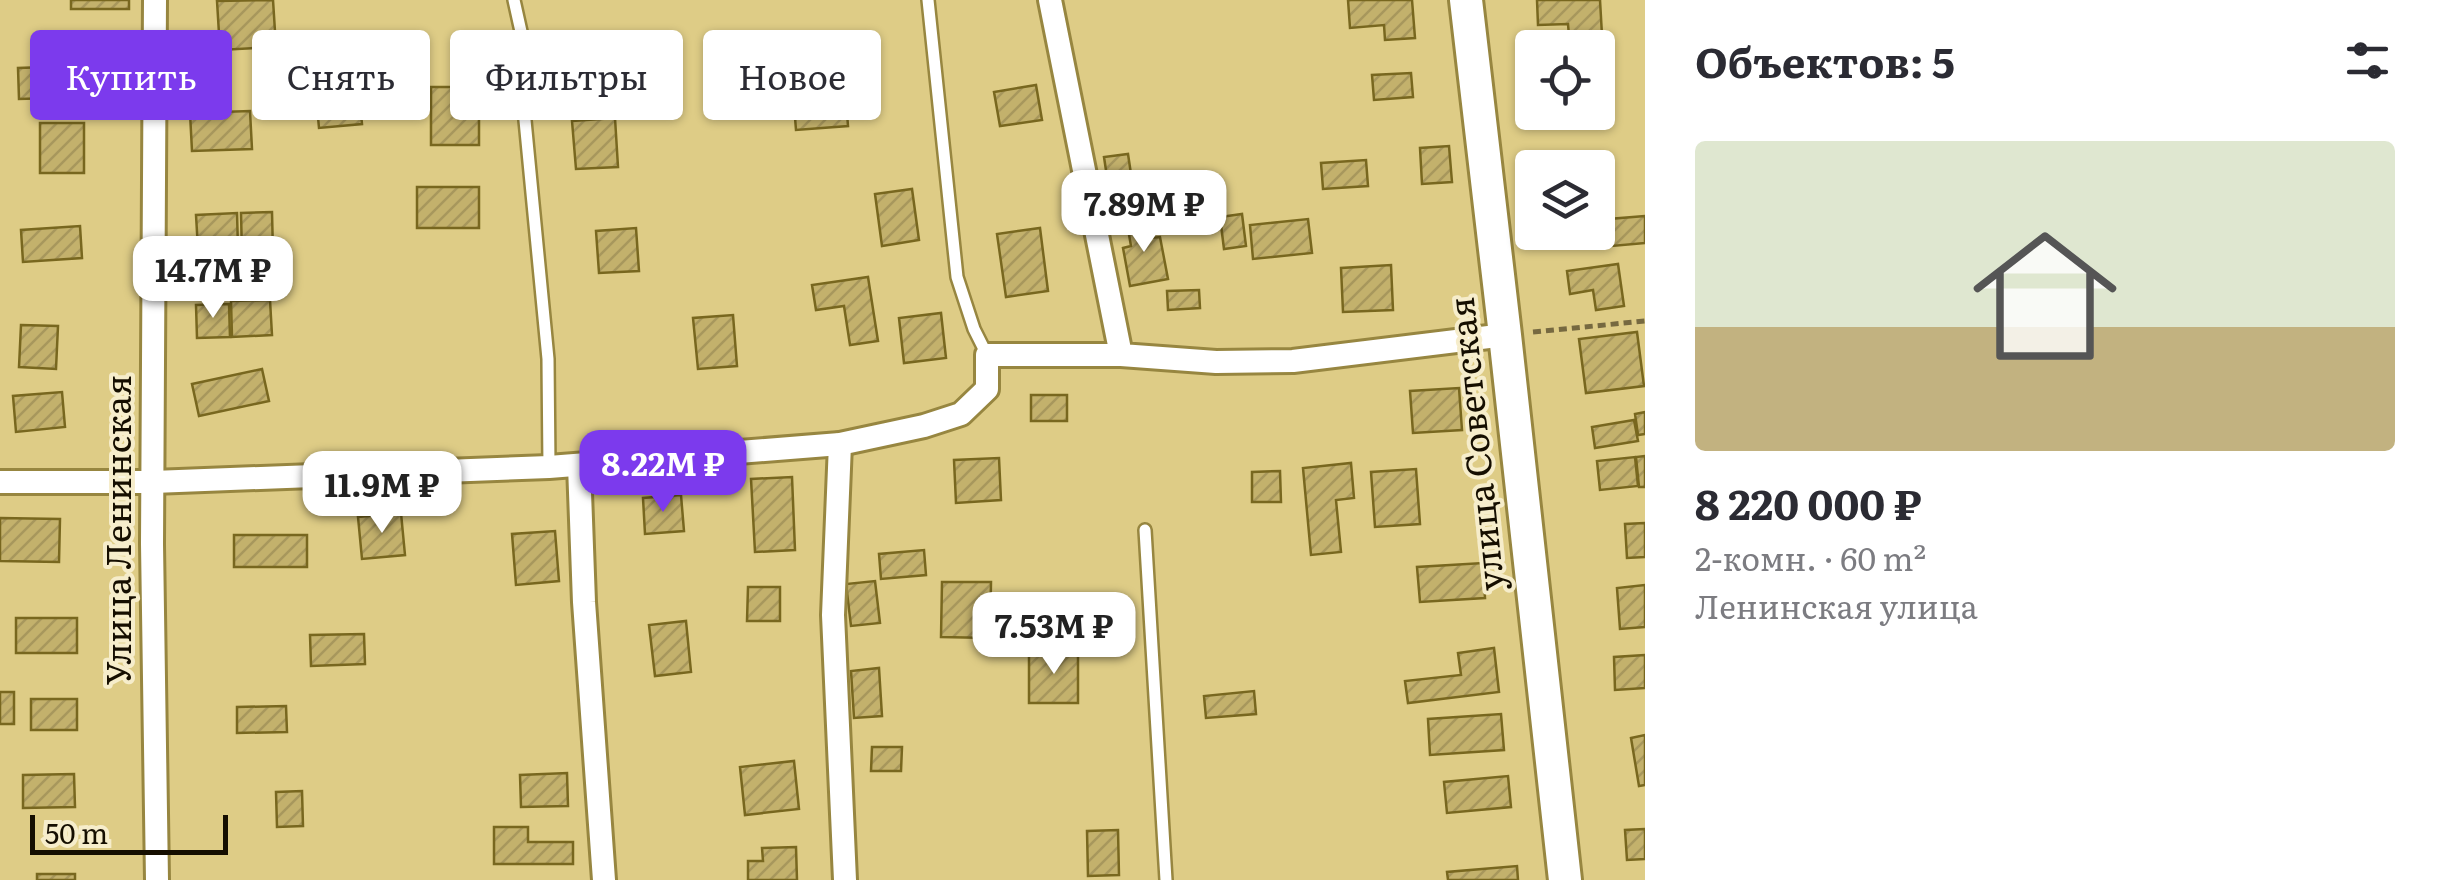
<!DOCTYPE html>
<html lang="ru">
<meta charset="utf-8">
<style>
body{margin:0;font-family:Literata,serif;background:#f7f7f7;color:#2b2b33;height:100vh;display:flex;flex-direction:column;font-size:38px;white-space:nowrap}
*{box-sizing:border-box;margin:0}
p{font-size:32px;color:#7c7c81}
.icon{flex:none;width:55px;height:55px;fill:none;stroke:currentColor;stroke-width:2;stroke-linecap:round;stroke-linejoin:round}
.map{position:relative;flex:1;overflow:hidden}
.drawer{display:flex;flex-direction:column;background:#fff;width:800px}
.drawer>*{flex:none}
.hud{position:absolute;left:30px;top:30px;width:950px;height:90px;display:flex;gap:20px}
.tools{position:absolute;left:1515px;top:30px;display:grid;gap:20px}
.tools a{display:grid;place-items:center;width:100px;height:100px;border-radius:10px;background:#fff;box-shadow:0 2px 8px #0004;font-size:50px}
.scale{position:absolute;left:30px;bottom:25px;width:198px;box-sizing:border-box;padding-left:10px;border:5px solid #150e00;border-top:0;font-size:28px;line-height:35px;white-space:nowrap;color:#150e00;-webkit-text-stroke:8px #f6edcb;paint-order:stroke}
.price{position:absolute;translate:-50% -85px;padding:0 22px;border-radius:20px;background:#fff;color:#222;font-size:32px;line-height:65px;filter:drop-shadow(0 2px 5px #0008)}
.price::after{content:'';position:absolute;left:50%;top:60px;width:30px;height:22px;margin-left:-15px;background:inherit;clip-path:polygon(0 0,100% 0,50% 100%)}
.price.on{background:#7c3aed;color:#fff}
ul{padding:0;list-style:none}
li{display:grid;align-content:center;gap:20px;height:530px;padding:0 50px}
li+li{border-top:2px solid #e1e1e2}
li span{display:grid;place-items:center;height:310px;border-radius:10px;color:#555}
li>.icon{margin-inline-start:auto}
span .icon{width:180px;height:180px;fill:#fffc;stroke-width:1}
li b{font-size:42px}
h2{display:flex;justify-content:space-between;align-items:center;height:120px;padding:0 50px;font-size:42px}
.tag{padding:0 35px;border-radius:10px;background:#fff;box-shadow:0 2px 8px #0004;font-size:35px;line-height:90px}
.tag.on{background:#7c3aed;color:#fff}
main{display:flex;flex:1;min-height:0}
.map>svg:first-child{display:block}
.building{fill:url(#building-hatch);stroke:#78671f;stroke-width:2.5}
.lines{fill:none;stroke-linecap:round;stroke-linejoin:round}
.lane-casing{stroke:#978640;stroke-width:16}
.street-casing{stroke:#978640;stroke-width:28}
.secondary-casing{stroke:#978640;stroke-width:38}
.path{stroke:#766940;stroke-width:5;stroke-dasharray:8 5;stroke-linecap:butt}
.lane{stroke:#fff;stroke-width:11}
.street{stroke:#fff;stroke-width:22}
.secondary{stroke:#fff;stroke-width:32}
.labels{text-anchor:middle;stroke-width:8;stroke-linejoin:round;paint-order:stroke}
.street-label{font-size:35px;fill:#150e00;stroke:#f6edcb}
</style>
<main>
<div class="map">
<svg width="1645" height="880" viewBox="0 0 1645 880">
<defs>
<pattern id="building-hatch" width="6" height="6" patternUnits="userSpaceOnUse" patternTransform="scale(2.5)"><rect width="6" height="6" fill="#c3b16c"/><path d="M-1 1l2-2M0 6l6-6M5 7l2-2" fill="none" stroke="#a7975c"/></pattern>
</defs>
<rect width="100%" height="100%" fill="#decc86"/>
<g class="building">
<rect x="71" y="0" width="58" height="9"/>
<path d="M273,0L276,47L220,50L217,1Z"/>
<path d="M1348,0H1412L1415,38L1385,40L1384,25L1350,28Z"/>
<path d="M1537,0H1600L1602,35L1569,36L1568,24L1538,25Z"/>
<path d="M86,36L88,97L19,99L18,68L47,67L46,37Z"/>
<path d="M1411,73L1413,97L1374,100L1372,75Z"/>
<path d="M1598,73H1604L1607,108L1598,109Z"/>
<path d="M358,81L362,124L319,128L315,85Z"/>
<path d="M1036,85L1042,120L1000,126L994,92Z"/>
<rect x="431" y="87" width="48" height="58"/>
<path d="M845,87L848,126L796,130L793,92Z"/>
<path d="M250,111L252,149L192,151L190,113Z"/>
<path d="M615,118L618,167L576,169L572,121Z"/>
<rect x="40" y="123" width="44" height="50"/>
<path d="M1449,146L1452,182L1422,184L1420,148Z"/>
<path d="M1128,154L1134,194L1110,197L1104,157Z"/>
<path d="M1366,160L1368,186L1323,189L1321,163Z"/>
<rect x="417" y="187" width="62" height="41"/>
<path d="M912,189L919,240L882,246L875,194Z"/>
<path d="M272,212L273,253L242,255L241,213Z"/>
<path d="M237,213L238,248L198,249L196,215Z"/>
<path d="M1242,214L1246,246L1224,249L1220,217Z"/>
<path d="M1645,216V243L1612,246L1609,219Z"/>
<path d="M1530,218H1532V232H1565V236L1533,240Z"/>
<path d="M1148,219L1151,238L1160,237L1168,279L1130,286L1123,248L1131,246L1127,223Z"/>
<path d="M1308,219L1312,253L1253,259L1250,225Z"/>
<path d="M80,226L82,258L23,262L21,230Z"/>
<path d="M636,228L639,271L599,273L596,231Z"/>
<path d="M1040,228L1048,291L1006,297L997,234Z"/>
<path d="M1618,264L1624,306L1596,310L1593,290L1570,294L1567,271Z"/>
<path d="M1391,265L1393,310L1343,312L1341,268Z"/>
<path d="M868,277L878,341L850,345L844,306L816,310L812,285Z"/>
<path d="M1199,290L1200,308L1168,310L1167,291Z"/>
<path d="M270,300L272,335L232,337L231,301Z"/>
<path d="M229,304L230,337L197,338L196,305Z"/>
<path d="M941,313L946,358L904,363L899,318Z"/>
<path d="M733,315L737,366L698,369L693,318Z"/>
<path d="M21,325L58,326L56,369L19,367Z"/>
<path d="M1637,332L1644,386L1586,393L1579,339Z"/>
<path d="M262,369L269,401L199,416L192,384Z"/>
<path d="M1459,388L1462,430L1413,433L1410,391Z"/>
<path d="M62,392L65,427L16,432L13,396Z"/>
<rect x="1031" y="395" width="36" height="26"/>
<path d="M1645,412V434L1638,435L1635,414Z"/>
<path d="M1634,420L1638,441L1595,448L1592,427Z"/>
<path d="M1645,456V487H1639L1636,457Z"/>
<path d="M1635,457L1638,486L1600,490L1597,461Z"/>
<path d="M999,458L1001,500L956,503L954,460Z"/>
<path d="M1351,463L1354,498L1336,500L1341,552L1311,555L1303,468Z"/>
<path d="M1416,469L1420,524L1375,527L1371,472Z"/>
<path d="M1280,471L1281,502H1252V472Z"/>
<path d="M792,477L795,550L755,552L751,479Z"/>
<path d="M681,495L684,531L645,534L643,498Z"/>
<path d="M401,513L405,555L362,559L358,517Z"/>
<path d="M0,518L60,519L59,562L0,561Z"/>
<path d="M1645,523V557L1627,558L1625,524Z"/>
<path d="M555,531L559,581L516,585L512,534Z"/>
<rect x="234" y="535" width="73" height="32"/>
<path d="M924,550L926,575L881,579L879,554Z"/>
<path d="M1483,563L1485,598L1420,602L1417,567Z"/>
<path d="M875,581L880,623L851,626L846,584Z"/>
<path d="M942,582H991L990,638L941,637Z"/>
<path d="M1645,585V627L1620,629L1617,588Z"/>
<path d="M748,587H780V621H747Z"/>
<rect x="16" y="618" width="61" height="35"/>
<path d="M686,621L691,672L655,676L649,625Z"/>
<path d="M364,634L365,664L311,666L310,635Z"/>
<path d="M1494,648L1499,692L1408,703L1405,681L1461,675L1458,653Z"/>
<rect x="1029" y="651" width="49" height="52"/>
<path d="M1645,655V688L1615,690L1614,657Z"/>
<path d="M879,668L882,716L854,718L851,671Z"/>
<path d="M1254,691L1256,714L1206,718L1204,696Z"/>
<rect x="0" y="692" width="14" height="32"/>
<rect x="31" y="699" width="46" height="31"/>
<path d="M286,706L287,732L237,733V707Z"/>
<path d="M1501,714L1504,750L1430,755L1428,719Z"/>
<path d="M1645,735V785L1639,786L1631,738Z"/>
<path d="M872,747H902L901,771H871Z"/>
<path d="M794,761L799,809L745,815L740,767Z"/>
<path d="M567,773L568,806L521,807L520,775Z"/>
<path d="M74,774L75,807L23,808V775Z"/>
<path d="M1508,776L1511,807L1447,813L1444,782Z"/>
<path d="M302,791L303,826L277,827L276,792Z"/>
<path d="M494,827H528V842H573V864H494Z"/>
<path d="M1645,829V859L1627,860L1625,830Z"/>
<path d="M1118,830L1119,875L1088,876L1087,831Z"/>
<path d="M796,847L797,880H748V861H763L762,848Z"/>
<path d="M1517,866L1518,880H1448L1447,872Z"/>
<rect x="37" y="874" width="38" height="6"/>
</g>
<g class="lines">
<g class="lane-casing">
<g id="lane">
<path d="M514,0L526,54L524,110L548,359L549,467"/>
<path d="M928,0L957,277L974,329L987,355"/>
<path d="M1145,530L1166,880"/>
</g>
</g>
<g class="street-casing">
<g id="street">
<path d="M155,0L152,544L157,880"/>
<path d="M1050,0L1121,355L1216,362L1293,361L1505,335"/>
<path d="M840,444L833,615L845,880"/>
<path d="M579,465L584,602L604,880"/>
<path d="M0,482H153L549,467L840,444L924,426L961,414L987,389V355H1121"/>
</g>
</g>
<g class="secondary-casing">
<path id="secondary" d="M1466,0L1505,335L1565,880"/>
</g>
<path class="path" d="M1533,332L1645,321"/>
<use href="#lane" class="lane"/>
<use href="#street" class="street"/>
<use href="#secondary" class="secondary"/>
</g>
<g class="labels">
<g class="street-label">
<text transform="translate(1477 444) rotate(-96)" y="12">улица Советская</text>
<text transform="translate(119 530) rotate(-90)" y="12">Улица Ленинская</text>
</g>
</g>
</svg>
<div class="tools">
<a><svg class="icon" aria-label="locate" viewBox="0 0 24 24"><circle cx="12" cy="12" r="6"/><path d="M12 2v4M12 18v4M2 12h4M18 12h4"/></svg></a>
<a><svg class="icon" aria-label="layers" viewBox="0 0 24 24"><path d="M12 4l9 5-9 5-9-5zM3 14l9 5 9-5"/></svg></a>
</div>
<div class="scale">50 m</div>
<b class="price" style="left:1144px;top:255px">7.89M ₽</b>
<b class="price" style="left:213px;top:321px">14.7M ₽</b>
<b class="price on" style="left:663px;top:515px">8.22M ₽</b>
<b class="price" style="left:382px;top:536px">11.9M ₽</b>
<b class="price" style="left:1054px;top:677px">7.53M ₽</b>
<div class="hud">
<a class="tag on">Купить</a>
<a class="tag">Снять</a>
<a class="tag">Фильтры</a>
<a class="tag">Новое</a>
</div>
</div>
<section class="drawer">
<h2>Объектов: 5<svg class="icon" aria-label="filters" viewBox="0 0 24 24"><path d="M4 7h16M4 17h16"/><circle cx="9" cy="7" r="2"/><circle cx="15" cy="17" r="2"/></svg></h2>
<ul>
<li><span style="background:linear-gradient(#dfe7d0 60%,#c2b280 0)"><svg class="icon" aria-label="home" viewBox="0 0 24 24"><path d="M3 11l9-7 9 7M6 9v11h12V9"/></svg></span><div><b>8 220 000 ₽</b><p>2-комн. · 60 m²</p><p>Ленинская улица</p></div></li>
</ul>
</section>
</main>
